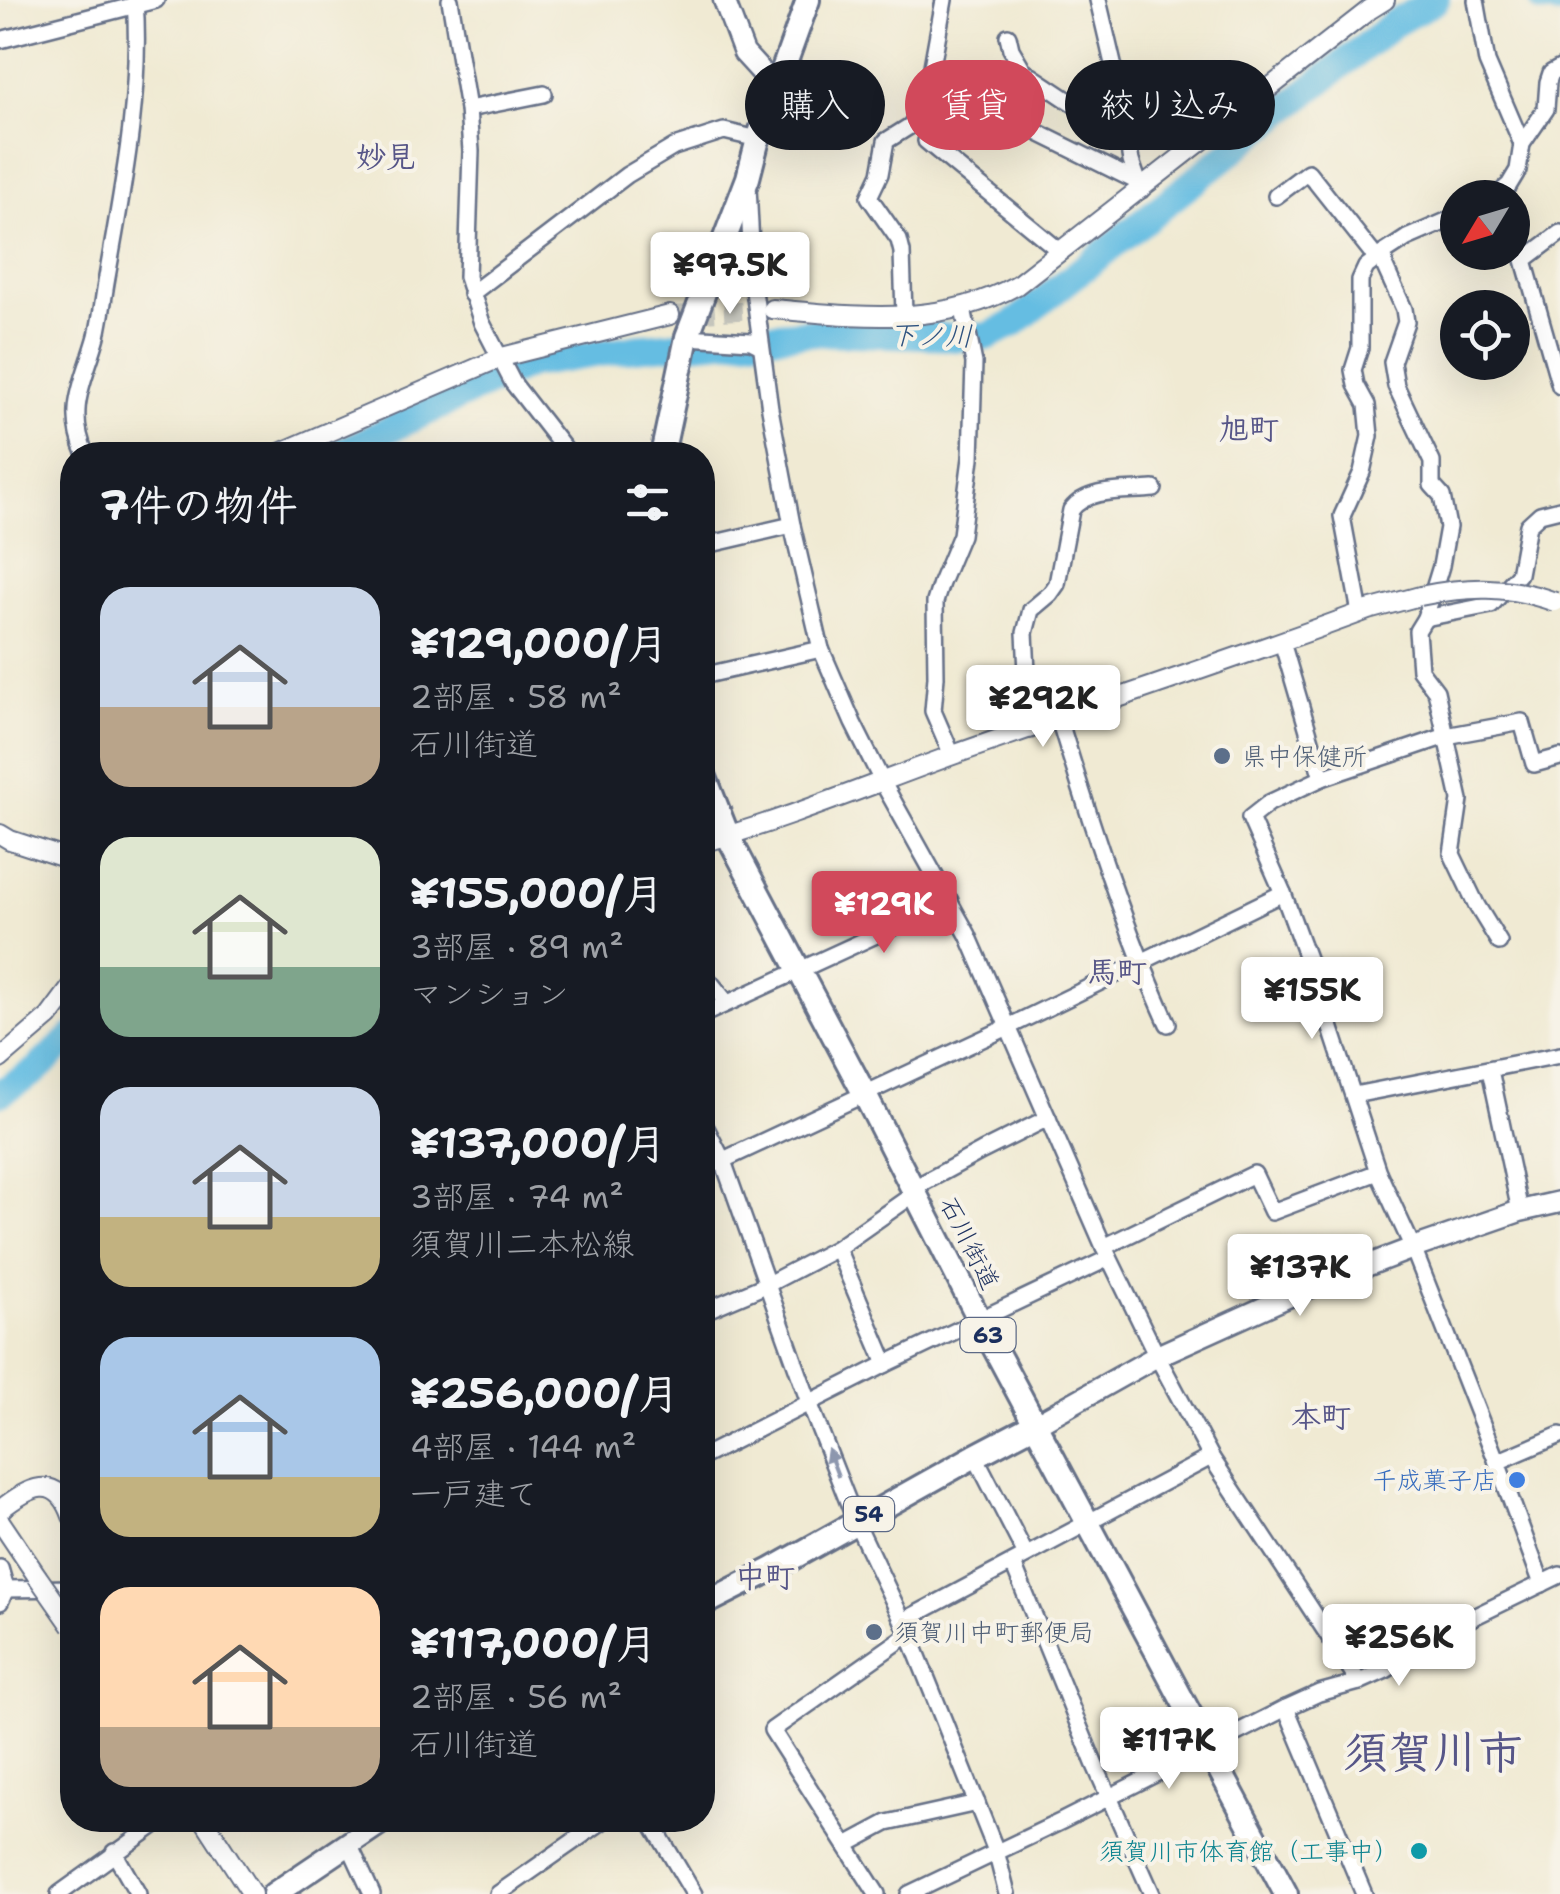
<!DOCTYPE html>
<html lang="ja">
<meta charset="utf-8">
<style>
body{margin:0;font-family:"Shantell Sans","Klee One",sans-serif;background:#20242c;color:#f1f3f6;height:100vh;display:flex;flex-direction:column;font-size:38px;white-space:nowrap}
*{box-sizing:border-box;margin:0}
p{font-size:32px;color:#9ea1a6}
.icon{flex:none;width:55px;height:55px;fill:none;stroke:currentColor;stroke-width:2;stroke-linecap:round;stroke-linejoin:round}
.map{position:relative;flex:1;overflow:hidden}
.panel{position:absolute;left:60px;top:442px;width:655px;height:1390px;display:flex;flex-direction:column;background:#171b24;border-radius:40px;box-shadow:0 10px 40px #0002}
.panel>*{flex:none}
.banner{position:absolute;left:745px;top:60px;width:665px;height:90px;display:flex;gap:20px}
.needle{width:65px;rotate:232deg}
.buttons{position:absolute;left:1440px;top:180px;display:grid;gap:20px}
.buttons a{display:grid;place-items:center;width:90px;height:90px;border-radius:50%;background:#171b24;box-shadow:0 10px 40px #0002;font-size:50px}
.price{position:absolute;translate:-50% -85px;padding:0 22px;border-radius:10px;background:#fff;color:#222;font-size:32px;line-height:65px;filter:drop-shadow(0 2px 5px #0008)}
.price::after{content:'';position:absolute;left:50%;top:60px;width:30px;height:22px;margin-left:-15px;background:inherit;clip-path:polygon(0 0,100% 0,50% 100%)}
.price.on{background:#d1495b;color:#fff}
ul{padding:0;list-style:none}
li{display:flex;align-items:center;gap:30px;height:250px;padding:0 40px}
li span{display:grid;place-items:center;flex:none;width:280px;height:200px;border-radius:30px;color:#555}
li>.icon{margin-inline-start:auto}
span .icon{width:120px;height:120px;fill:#fffc;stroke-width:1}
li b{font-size:42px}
h2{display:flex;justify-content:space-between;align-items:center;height:120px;padding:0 40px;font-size:42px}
.tag{padding:0 35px;border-radius:45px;background:#171b24;box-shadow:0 10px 40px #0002;font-size:35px;line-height:90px}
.tag.on{background:#d1495b;color:#fff}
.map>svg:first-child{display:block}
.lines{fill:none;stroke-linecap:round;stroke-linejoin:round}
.river{stroke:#65bde2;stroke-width:28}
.tertiary-tunnel{stroke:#c5c5bc;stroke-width:18;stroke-dasharray:18 9;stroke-linecap:butt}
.minor-casing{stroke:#667087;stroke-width:20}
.tertiary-casing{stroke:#667087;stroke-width:22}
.secondary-casing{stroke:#667087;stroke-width:25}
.primary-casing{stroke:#667087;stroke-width:28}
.minor{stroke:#fff;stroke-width:15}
.tertiary{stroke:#fff;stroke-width:18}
.secondary{stroke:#fff;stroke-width:20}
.primary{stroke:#fff;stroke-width:22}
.tertiary-bridge-casing{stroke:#667087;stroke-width:22;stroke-linecap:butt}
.tertiary-bridge{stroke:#fff;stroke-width:18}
.oneway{fill:#8d97ae}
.service-dot{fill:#5c6f8a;stroke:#f7f3e8;stroke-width:4}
.shop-dot{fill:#3f7fe0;stroke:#f7f3e8;stroke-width:4}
.culture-dot{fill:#0f9aa8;stroke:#f7f3e8;stroke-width:4}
.labels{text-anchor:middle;stroke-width:8;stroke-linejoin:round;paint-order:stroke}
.shield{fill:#f7f3e8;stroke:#5d6a87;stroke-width:2.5}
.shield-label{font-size:22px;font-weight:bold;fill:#1b2f5e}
.service-label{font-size:25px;fill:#4e5e75;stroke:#f7f3e8;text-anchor:start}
.street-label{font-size:25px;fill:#1b2f5e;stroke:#f7f3e8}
.shop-label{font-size:25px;fill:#366cbe;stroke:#f7f3e8;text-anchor:end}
.culture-label{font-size:25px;fill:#0d838f;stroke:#f7f3e8;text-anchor:end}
.water-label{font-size:28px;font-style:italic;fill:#2e527f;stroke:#f7f3e8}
.quarter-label{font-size:30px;font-weight:bold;fill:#575688;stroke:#f7f3e8}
.town-label{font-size:45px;font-weight:bold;fill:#575688;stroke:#f7f3e8}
</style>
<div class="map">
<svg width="1560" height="1894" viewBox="0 0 1560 1894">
<rect width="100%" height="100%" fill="#f7f3e8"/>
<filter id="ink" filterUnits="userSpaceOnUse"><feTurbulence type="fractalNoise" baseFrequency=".01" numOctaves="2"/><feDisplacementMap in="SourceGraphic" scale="20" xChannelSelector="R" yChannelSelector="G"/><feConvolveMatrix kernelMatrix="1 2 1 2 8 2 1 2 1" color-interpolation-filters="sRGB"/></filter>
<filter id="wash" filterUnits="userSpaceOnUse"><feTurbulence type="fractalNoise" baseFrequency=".0048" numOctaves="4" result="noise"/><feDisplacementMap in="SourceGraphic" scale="40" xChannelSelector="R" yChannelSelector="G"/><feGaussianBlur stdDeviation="2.25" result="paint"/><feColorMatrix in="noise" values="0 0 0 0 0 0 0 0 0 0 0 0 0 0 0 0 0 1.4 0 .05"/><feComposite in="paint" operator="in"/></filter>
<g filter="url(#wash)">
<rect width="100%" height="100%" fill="#f0ead3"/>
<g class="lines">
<g class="river">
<path d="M1543,0L1560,2"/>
<path d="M334,455L530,364L634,348L812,332L925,335L954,338L988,336L1013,324L1393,24L1436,0"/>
<path d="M0,1093L34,1072L72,1037"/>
</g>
</g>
</g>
<g filter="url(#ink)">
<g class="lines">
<path class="tertiary-tunnel" d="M670,315L769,309"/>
<g class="minor-casing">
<g id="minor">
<path d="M450,0L468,109L471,151L467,277L482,323L513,383L569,455"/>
<path d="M1098,0L1118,85L1131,161L1141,190"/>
<path d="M1476,0L1487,62L1522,144"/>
<path d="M1008,36L1011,49L1024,71L1128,140"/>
<path d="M0,40L156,0"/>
<path d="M468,109L544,94"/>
<path d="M996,112L1138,182"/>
<path d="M926,141L1061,252"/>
<path d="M748,187L753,283L770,409L792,525L821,649L853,723L883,783L968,935L1104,1247L1157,1356L1211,1457L1359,1682"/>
<path d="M1276,196L1308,172L1377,259"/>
<path d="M1494,198L1509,185L1518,170L1522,144L1546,109L1548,82L1551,73L1560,68"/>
<path d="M1458,216L1407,238L1384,253L1385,267L1404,309L1406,322L1392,362L1396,386L1432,462V485L1442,496L1448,527L1441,566L1425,618L1417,631L1420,670L1436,691L1460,800L1452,854L1477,906L1499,942"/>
<path d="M1560,233L1524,260L1560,386"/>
<path d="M471,294L627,175L674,147L724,131L758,139"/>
<path d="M904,315L902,252L899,240L869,197L880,174L886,141L910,126L925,105L944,0"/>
<path d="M687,337L751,341L761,346"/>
<path d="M86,455C65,408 85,380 97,336C101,319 103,301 106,283C122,191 142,94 135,0"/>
<path d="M702,546L792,525"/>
<path d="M1360,613L1342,516L1362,472L1370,436L1367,405L1356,385L1353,370L1360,348V280L1366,267L1384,253"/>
<path d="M1425,618L1491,605L1519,574L1528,525L1540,514L1560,509"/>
<path d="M1282,642L1322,778"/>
<path d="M702,676L821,649"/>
<path d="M1059,719C1091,823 1123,925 1168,1024"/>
<path d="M1030,730L1025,633L1031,610L1050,594L1057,584L1071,510C1088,487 1127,492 1154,489"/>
<path d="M952,755L933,711L936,677L935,602L941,583L961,535L971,458L974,363L963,309"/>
<path d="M702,972L727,1003"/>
<path d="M702,1015L950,901"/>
<path d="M1490,1070L1520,1211"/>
<path d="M1354,1095L1560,1055"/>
<path d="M702,1120L723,1161L810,1405L856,1522L909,1634L996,1851L1007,1894"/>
<path d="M702,1170L1008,1027L1283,893"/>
<path d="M912,1189L982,1151L1048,1118"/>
<path d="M1104,1247L1254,1174L1272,1212L1378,1172"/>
<path d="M837,1248L886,1364"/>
<path d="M702,1312L768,1284L837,1248L914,1194"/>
<path d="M975,1456L1026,1555"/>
<path d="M702,1457L886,1364L1109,1258"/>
<path d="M1497,1462L1560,1435"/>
<path d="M1013,1564L1094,1763L1152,1894"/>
<path d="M0,1568L6,1589L0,1602"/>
<path d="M1542,1584L1497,1462L1413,1248L1378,1172L1315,980L1283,893L1250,818L1269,803L1322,778L1446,736L1522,722L1534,764L1560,757"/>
<path d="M6,1589L72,1588"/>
<path d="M903,1621L1211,1457"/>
<path d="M1286,1708L1364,1894"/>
<path d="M650,1820L694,1894"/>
<path d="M349,1844L372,1894"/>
<path d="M846,1845L887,1823L977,1803"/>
<path d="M114,1852L138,1894"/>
<path d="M59,1894L162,1820"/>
<path d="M498,1894L604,1820"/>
<path d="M877,1894L772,1730L909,1634"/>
<path d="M909,1894L1062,1821L1286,1708L1319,1693L1359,1682L1386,1670L1459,1624L1560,1575"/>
</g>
</g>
<g class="tertiary-casing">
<g id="tertiary">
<path d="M772,309C857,316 939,328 1017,285L1369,10L1385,0"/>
<path d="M275,455L502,357L670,315"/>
<path d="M0,834L10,840L65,858H72"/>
<path d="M702,843C788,819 870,785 953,755C1091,706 1231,661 1368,610L1420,596"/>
<path d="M0,1059L49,1017L72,986"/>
<path d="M0,1510C28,1488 56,1471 72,1516"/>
<path d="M0,1521L37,1576"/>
<path d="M204,1820L252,1894"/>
</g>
</g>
<g class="secondary-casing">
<g id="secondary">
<path d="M724,0L744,53L776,88"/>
<path d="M1036,1424L1157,1356L1303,1290L1413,1248L1520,1211L1560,1202"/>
</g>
</g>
<g class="primary-casing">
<g id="primary">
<path d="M662,455L687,337L748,178L758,139L808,0"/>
<path d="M702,770L728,836L865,1095L980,1321L1286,1894"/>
<path d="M702,1605L771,1570L975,1456L1036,1424"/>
<path d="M274,1894L384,1820"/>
</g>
</g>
<use href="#minor" class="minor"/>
<use href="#tertiary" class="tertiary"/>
<use href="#secondary" class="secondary"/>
<use href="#primary" class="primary"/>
<g class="tertiary-bridge-casing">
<g id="tertiary-bridge">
<path d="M1420,596C1470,586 1507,585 1555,602"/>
<path d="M37,1576L72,1626"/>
</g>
</g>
<use href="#tertiary-bridge" class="tertiary-bridge"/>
</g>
<defs><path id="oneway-solid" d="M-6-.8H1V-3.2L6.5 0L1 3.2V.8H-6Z" transform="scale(2.5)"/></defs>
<use class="oneway" href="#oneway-solid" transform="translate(833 1463) rotate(-111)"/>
</g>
<g class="service-dot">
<circle cx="1222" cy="756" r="10"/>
<circle cx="874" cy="1632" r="10"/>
</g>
<circle class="shop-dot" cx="1517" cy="1480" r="10"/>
<circle class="culture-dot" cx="1419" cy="1851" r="10"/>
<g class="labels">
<g class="shield">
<rect x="960.5" y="1318" width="55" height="34" rx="8"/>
<rect x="844" y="1497" width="50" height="34" rx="8"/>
</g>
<g class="shield-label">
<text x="988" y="1343">63</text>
<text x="869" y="1522">54</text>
</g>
<g class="service-label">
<text x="1242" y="765">県中保健所</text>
<text x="894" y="1641">須賀川中町郵便局</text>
</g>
<g class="street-label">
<text transform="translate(970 1243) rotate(63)" y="9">石川街道</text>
</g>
<g class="shop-label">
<text x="1497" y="1489">千成菓子店</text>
</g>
<g class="culture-label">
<text x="1399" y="1860">須賀川市体育館（工事中）</text>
</g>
<g class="water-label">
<text transform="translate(931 335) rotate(1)" y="10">下ノ川</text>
</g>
<g class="quarter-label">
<text x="386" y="167">妙見</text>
<text x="1249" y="439">旭町</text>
<text x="1117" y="982">馬町</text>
<text x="1321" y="1427">本町</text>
<text x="765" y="1587">中町</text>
</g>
<g class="town-label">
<text x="1433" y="1768">須賀川市</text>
</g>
</g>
</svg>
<div class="buttons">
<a><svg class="needle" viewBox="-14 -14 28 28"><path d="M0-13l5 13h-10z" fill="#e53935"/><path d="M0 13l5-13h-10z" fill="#9ea1a6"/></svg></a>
<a><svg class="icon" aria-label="locate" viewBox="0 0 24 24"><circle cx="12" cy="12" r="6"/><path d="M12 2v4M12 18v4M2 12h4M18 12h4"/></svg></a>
</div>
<b class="price" style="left:730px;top:317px">¥97.5K</b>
<b class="price" style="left:1043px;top:750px">¥292K</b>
<b class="price on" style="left:884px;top:956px">¥129K</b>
<b class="price" style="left:1312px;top:1042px">¥155K</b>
<b class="price" style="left:1300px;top:1319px">¥137K</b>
<b class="price" style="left:1399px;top:1689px">¥256K</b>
<b class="price" style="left:1169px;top:1792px">¥117K</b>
<div class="banner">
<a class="tag">購入</a>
<a class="tag on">賃貸</a>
<a class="tag">絞り込み</a>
</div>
<section class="panel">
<h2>7件の物件<svg class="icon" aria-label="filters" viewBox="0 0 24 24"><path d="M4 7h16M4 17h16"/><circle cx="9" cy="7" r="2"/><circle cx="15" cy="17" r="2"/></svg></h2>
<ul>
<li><span style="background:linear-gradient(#c9d6e8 60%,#b9a48a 0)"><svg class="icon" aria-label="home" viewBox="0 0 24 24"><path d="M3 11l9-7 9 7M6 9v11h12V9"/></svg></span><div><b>¥129,000/月</b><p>2部屋 · 58 m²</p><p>石川街道</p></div></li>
<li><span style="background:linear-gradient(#dfe7d0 65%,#7fa58c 0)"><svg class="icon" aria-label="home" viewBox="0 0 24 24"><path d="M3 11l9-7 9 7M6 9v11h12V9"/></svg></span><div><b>¥155,000/月</b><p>3部屋 · 89 m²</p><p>マンション</p></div></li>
<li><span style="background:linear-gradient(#c9d6e8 65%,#c2b280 0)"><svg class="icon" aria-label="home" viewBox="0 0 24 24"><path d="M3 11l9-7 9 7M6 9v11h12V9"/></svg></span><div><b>¥137,000/月</b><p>3部屋 · 74 m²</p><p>須賀川二本松線</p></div></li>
<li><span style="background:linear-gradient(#a9c7e8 70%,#c2b280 0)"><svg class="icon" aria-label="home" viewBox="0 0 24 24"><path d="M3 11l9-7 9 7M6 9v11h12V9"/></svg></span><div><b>¥256,000/月</b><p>4部屋 · 144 m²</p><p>一戸建て</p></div></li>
<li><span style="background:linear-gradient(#ffd9b3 70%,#b9a48a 0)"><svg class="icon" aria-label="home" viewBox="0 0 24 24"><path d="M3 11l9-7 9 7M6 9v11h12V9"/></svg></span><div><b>¥117,000/月</b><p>2部屋 · 56 m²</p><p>石川街道</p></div></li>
</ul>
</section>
</div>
